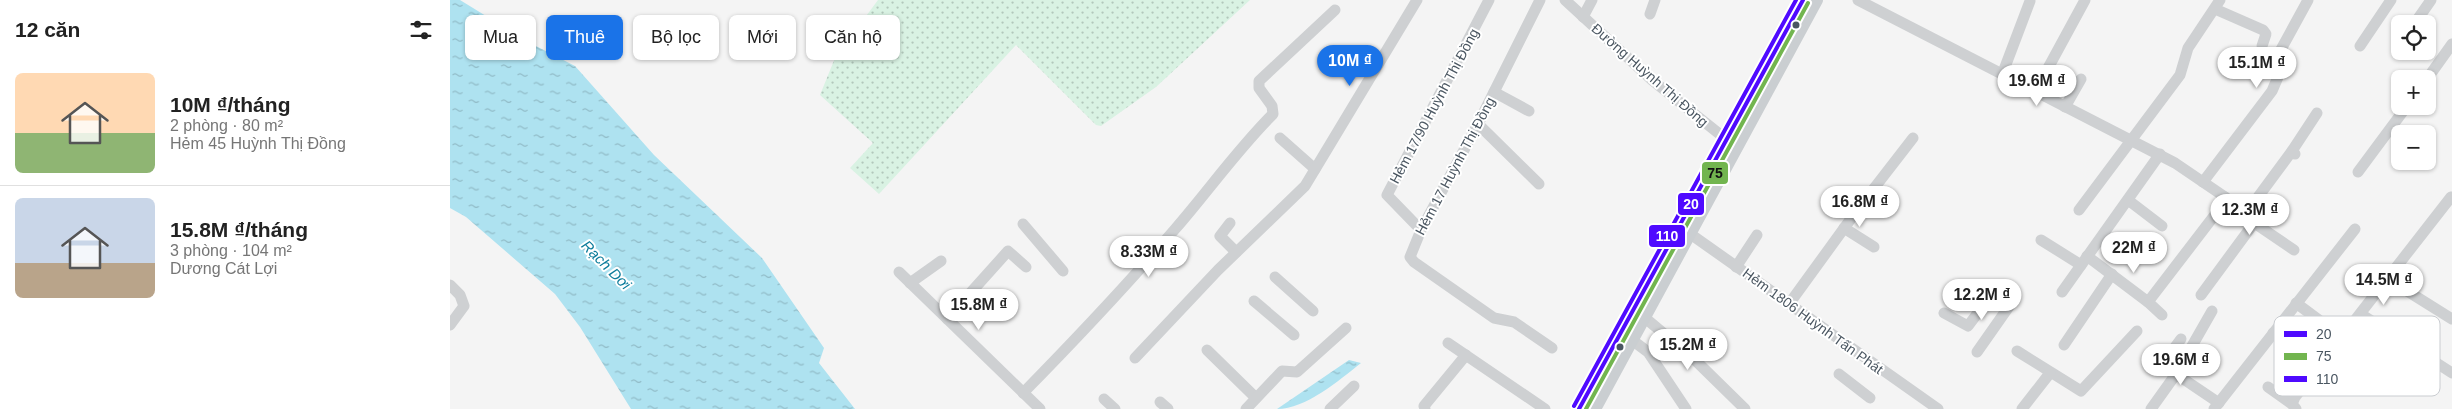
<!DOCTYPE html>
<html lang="vi">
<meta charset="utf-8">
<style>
body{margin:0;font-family:Helvetica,sans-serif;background:#f2f2f2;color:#222;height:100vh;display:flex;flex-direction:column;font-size:19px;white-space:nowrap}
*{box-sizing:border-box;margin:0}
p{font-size:16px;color:#767676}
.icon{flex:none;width:28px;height:28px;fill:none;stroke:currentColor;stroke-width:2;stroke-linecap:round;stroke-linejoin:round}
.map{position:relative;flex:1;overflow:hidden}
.drawer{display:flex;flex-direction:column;background:#fff;width:450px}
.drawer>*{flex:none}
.banner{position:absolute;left:15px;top:15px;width:475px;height:45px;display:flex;gap:10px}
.fabs{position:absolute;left:1941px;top:15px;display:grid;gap:10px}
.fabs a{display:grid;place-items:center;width:45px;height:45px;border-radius:8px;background:#fff;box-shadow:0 1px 4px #0004;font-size:25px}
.price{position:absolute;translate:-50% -42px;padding:0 11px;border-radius:18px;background:#fff;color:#222;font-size:16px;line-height:32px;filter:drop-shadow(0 1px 2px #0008)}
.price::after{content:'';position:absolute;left:50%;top:30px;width:15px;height:11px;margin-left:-8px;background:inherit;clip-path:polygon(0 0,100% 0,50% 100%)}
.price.current{background:#1a73e8;color:#fff}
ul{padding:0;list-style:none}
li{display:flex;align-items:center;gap:15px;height:125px;padding:0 15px}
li+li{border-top:1px solid #e0e0e0}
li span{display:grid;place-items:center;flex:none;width:140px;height:100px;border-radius:8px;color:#555}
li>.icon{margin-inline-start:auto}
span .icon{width:60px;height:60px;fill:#fffc;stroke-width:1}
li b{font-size:21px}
h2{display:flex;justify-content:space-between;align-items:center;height:60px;padding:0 15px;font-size:21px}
.chip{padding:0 18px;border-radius:8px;background:#fff;box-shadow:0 1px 4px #0004;font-size:18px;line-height:45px}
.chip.current{background:#1a73e8;color:#fff}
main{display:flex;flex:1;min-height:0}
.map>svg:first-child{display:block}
.grass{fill:url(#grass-dots)}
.water{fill:url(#water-ripples)}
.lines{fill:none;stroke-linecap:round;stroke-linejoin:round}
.minor{stroke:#ced0d2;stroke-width:11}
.major{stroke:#caced1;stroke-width:14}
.bus-1-casing{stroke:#fff;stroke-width:8}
.bus-2-casing{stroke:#fff;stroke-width:8}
.bus-3-casing{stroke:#fff;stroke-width:8}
.bus-1{stroke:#4f0aff;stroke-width:4}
.bus-2{stroke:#72b54f;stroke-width:4}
.bus-3{stroke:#4f0aff;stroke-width:4}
.bus-dot{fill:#4a5661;stroke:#fff;stroke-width:2}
.labels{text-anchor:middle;stroke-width:4;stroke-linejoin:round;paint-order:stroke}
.street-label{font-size:14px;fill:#4a5661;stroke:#fff}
.water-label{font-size:15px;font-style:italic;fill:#0c7c9b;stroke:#fff}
.key{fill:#fff;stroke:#c9ccd0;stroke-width:1}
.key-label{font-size:14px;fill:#4a5661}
.line-badge{stroke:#fff;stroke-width:2}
.badge-label{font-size:14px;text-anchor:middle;font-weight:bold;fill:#fff}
.pale-badge-label{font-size:14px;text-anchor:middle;font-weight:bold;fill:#111}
</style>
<main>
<section class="drawer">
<h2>12 căn<svg class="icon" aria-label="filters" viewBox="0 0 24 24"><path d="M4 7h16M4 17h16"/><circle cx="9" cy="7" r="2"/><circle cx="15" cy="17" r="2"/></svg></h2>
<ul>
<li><span style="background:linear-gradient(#ffd9b3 60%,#8fb573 0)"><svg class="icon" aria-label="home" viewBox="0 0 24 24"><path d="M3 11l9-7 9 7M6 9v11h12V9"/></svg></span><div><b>10M ₫/tháng</b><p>2 phòng · 80 m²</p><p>Hẻm 45 Huỳnh Thị Đồng</p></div></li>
<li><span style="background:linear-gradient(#c9d6e8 65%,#b9a48a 0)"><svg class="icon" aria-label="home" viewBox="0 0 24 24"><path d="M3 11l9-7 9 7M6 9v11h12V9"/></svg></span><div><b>15.8M ₫/tháng</b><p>3 phòng · 104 m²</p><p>Dương Cát Lợi</p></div></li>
</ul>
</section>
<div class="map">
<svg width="2002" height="409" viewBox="0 0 2002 409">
<defs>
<pattern id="grass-dots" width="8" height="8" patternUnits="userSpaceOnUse" patternTransform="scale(1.25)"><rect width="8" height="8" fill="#d9f2e3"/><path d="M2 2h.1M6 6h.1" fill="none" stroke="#b2c7bb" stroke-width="1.8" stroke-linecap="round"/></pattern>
<pattern id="water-ripples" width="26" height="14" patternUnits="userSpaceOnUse" patternTransform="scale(1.25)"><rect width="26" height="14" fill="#aee2f0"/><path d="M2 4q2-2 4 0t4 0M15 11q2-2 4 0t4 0" fill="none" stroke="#90bac6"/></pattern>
</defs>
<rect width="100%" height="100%" fill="#f4f4f4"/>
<path class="grass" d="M428,0H800L706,87L651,126L646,125L566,45L429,194L400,168L423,143L370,95L385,58Z"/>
<g class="water">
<path d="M0,0H10L80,43L125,66L204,155L312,258L374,348L369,363L405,409H181L130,327L105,294L16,217L0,208Z"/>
<path d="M899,360L911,363C888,381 856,409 827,409Z"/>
</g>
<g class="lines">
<g class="minor">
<path d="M1090,0L1028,124L971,230L960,257L964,262L1044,318L1064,322L1102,348"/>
<path d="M1115,0L1202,80L1282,144"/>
<path d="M1408,0L1725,163L1775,197L1794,216L1844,250"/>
<path d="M1765,9L1813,30L1816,34L1812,46"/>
<path d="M1200,14L1205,0"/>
<path d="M1133,17L1142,0"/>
<path d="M1965,23L1981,0"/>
<path d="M1910,46L1941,0"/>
<path d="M1552,75L1580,1"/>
<path d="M1977,79L2002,44"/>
<path d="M1044,92L1079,111"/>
<path d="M1585,92L1635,0"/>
<path d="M1615,107L1631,79"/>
<path d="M1028,124L1089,184"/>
<path d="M830,138L865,169"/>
<path d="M1842,151L1867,113"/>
<path d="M1908,172L1957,106"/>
<path d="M1753,182L1822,91L1828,77L1822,66L1858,0"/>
<path d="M1678,200L1712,226"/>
<path d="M1629,210L1730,75L1738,48L1770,0"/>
<path d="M1794,216L1842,151L1845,154"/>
<path d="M780,223L770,236L786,252"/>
<path d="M573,224L613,271"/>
<path d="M1394,228L1424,247"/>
<path d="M971,230L937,195L1039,0"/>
<path d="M1239,233L1488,409"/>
<path d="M1591,240L1631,265"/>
<path d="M1637,256L1698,302L1712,315"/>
<path d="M1286,267L1307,235"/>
<path d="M449,272L590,409"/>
<path d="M825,277L863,311"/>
<path d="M1938,279L2002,319"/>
<path d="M460,283L491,261"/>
<path d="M0,285L10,295L14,306L0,325"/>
<path d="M1612,292L1710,154"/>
<path d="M1751,295L1804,223"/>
<path d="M804,301L844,335"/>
<path d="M1698,302L1767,212L1775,197"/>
<path d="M1846,303L1893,338"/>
<path d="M1339,304L1408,209L1463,138"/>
<path d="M1494,313L1518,326L1542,294"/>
<path d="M1911,314L2002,373"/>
<path d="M1194,317L1244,359L1295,409"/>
<path d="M497,319L558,251L576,267"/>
<path d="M1823,333L1847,353"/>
<path d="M1731,339L1714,362V365L1726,374L1762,311"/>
<path d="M1182,340L1198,352L1236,409"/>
<path d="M998,343L1095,409"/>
<path d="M1614,345L1662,274"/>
<path d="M757,350L806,398"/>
<path d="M1567,351L1631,391L1687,331"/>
<path d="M1527,352L1560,305"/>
<path d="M685,358L768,270L855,186L967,0"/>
<path d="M1389,374L1420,398"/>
<path d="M1818,387L1842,404"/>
<path d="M573,393C626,339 677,285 726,228C759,190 787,150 823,114L822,106L809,88V81L885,10"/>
<path d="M654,399L665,409"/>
<path d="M710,402L718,409"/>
<path d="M796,409L832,371L847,372L896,328"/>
<path d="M880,409L904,386"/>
<path d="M975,409L974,406L1016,355"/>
<path d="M1572,409L1600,373"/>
<path d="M1701,409L1726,374L1769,403"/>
<path d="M1764,409L1905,229"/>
<path d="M1846,409L1842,404L1845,397L2001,197"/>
</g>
<g class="major">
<path d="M1129,409L1353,0"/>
<path d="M1144,409L1366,0"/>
</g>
<g class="bus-1-casing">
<path id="bus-1" d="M1129,409L1353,0"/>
</g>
<g class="bus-2-casing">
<path id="bus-2" d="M1136,409L1358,3"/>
</g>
<g class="bus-3-casing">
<path id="bus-3" d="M1124,406L1346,0"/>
</g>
<use href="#bus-1" class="bus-1"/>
<use href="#bus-2" class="bus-2"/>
<use href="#bus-3" class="bus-3"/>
</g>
<g class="bus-dot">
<circle cx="1346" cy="25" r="4.5"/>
<circle cx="1170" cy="347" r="4.5"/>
</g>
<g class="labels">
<g class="street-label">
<text transform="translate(1200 75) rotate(41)" y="5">Đường Huỳnh Thị Đồng</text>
<text transform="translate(984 106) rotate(-62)" y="5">Hẻm 17/90 Huỳnh Thị Đồng</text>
<text transform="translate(1005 166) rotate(-62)" y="5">Hẻm 17 Huỳnh Thị Đồng</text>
<text transform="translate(1363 321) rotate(36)" y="5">Hẻm 1806 Huỳnh Tấn Phát</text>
</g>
<g class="water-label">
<text transform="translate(156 265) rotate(45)" y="5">Rạch Dơi</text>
</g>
</g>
<rect x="1824" y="316" width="166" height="80" rx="8" class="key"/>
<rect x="1834" y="331" width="23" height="6" fill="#4f0aff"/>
<rect x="1834" y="353" width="23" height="7" fill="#72b54f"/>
<rect x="1834" y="376" width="23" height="6" fill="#4f0aff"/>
<g class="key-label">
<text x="1866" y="339">20</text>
<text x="1866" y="361">75</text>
<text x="1866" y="384">110</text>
</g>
<g class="line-badge">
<rect x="1251" y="161" width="28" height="24" rx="5" fill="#72b54f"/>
<rect x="1227" y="192" width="28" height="24" rx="5" fill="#4f0aff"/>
<rect x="1198" y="224" width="38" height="24" rx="5" fill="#4f0aff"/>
</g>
<g class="badge-label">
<text x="1241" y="209">20</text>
<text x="1217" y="241">110</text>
</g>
<g class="pale-badge-label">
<text x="1265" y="178">75</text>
</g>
</svg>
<div class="fabs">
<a><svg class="icon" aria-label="locate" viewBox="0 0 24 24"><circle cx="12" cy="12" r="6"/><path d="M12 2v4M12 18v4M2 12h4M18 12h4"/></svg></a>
<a>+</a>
<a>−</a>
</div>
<b class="price current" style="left:900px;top:87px">10M ₫</b>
<b class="price" style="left:1807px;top:89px">15.1M ₫</b>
<b class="price" style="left:1587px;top:107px">19.6M ₫</b>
<b class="price" style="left:1410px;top:228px">16.8M ₫</b>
<b class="price" style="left:1800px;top:236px">12.3M ₫</b>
<b class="price" style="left:1684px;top:274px">22M ₫</b>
<b class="price" style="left:699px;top:278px">8.33M ₫</b>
<b class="price" style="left:1934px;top:306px">14.5M ₫</b>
<b class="price" style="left:1532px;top:321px">12.2M ₫</b>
<b class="price" style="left:529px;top:331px">15.8M ₫</b>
<b class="price" style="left:1238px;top:371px">15.2M ₫</b>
<b class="price" style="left:1731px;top:386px">19.6M ₫</b>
<div class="banner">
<a class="chip">Mua</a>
<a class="chip current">Thuê</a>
<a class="chip">Bộ lọc</a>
<a class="chip">Mới</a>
<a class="chip">Căn hộ</a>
</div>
</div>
</main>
